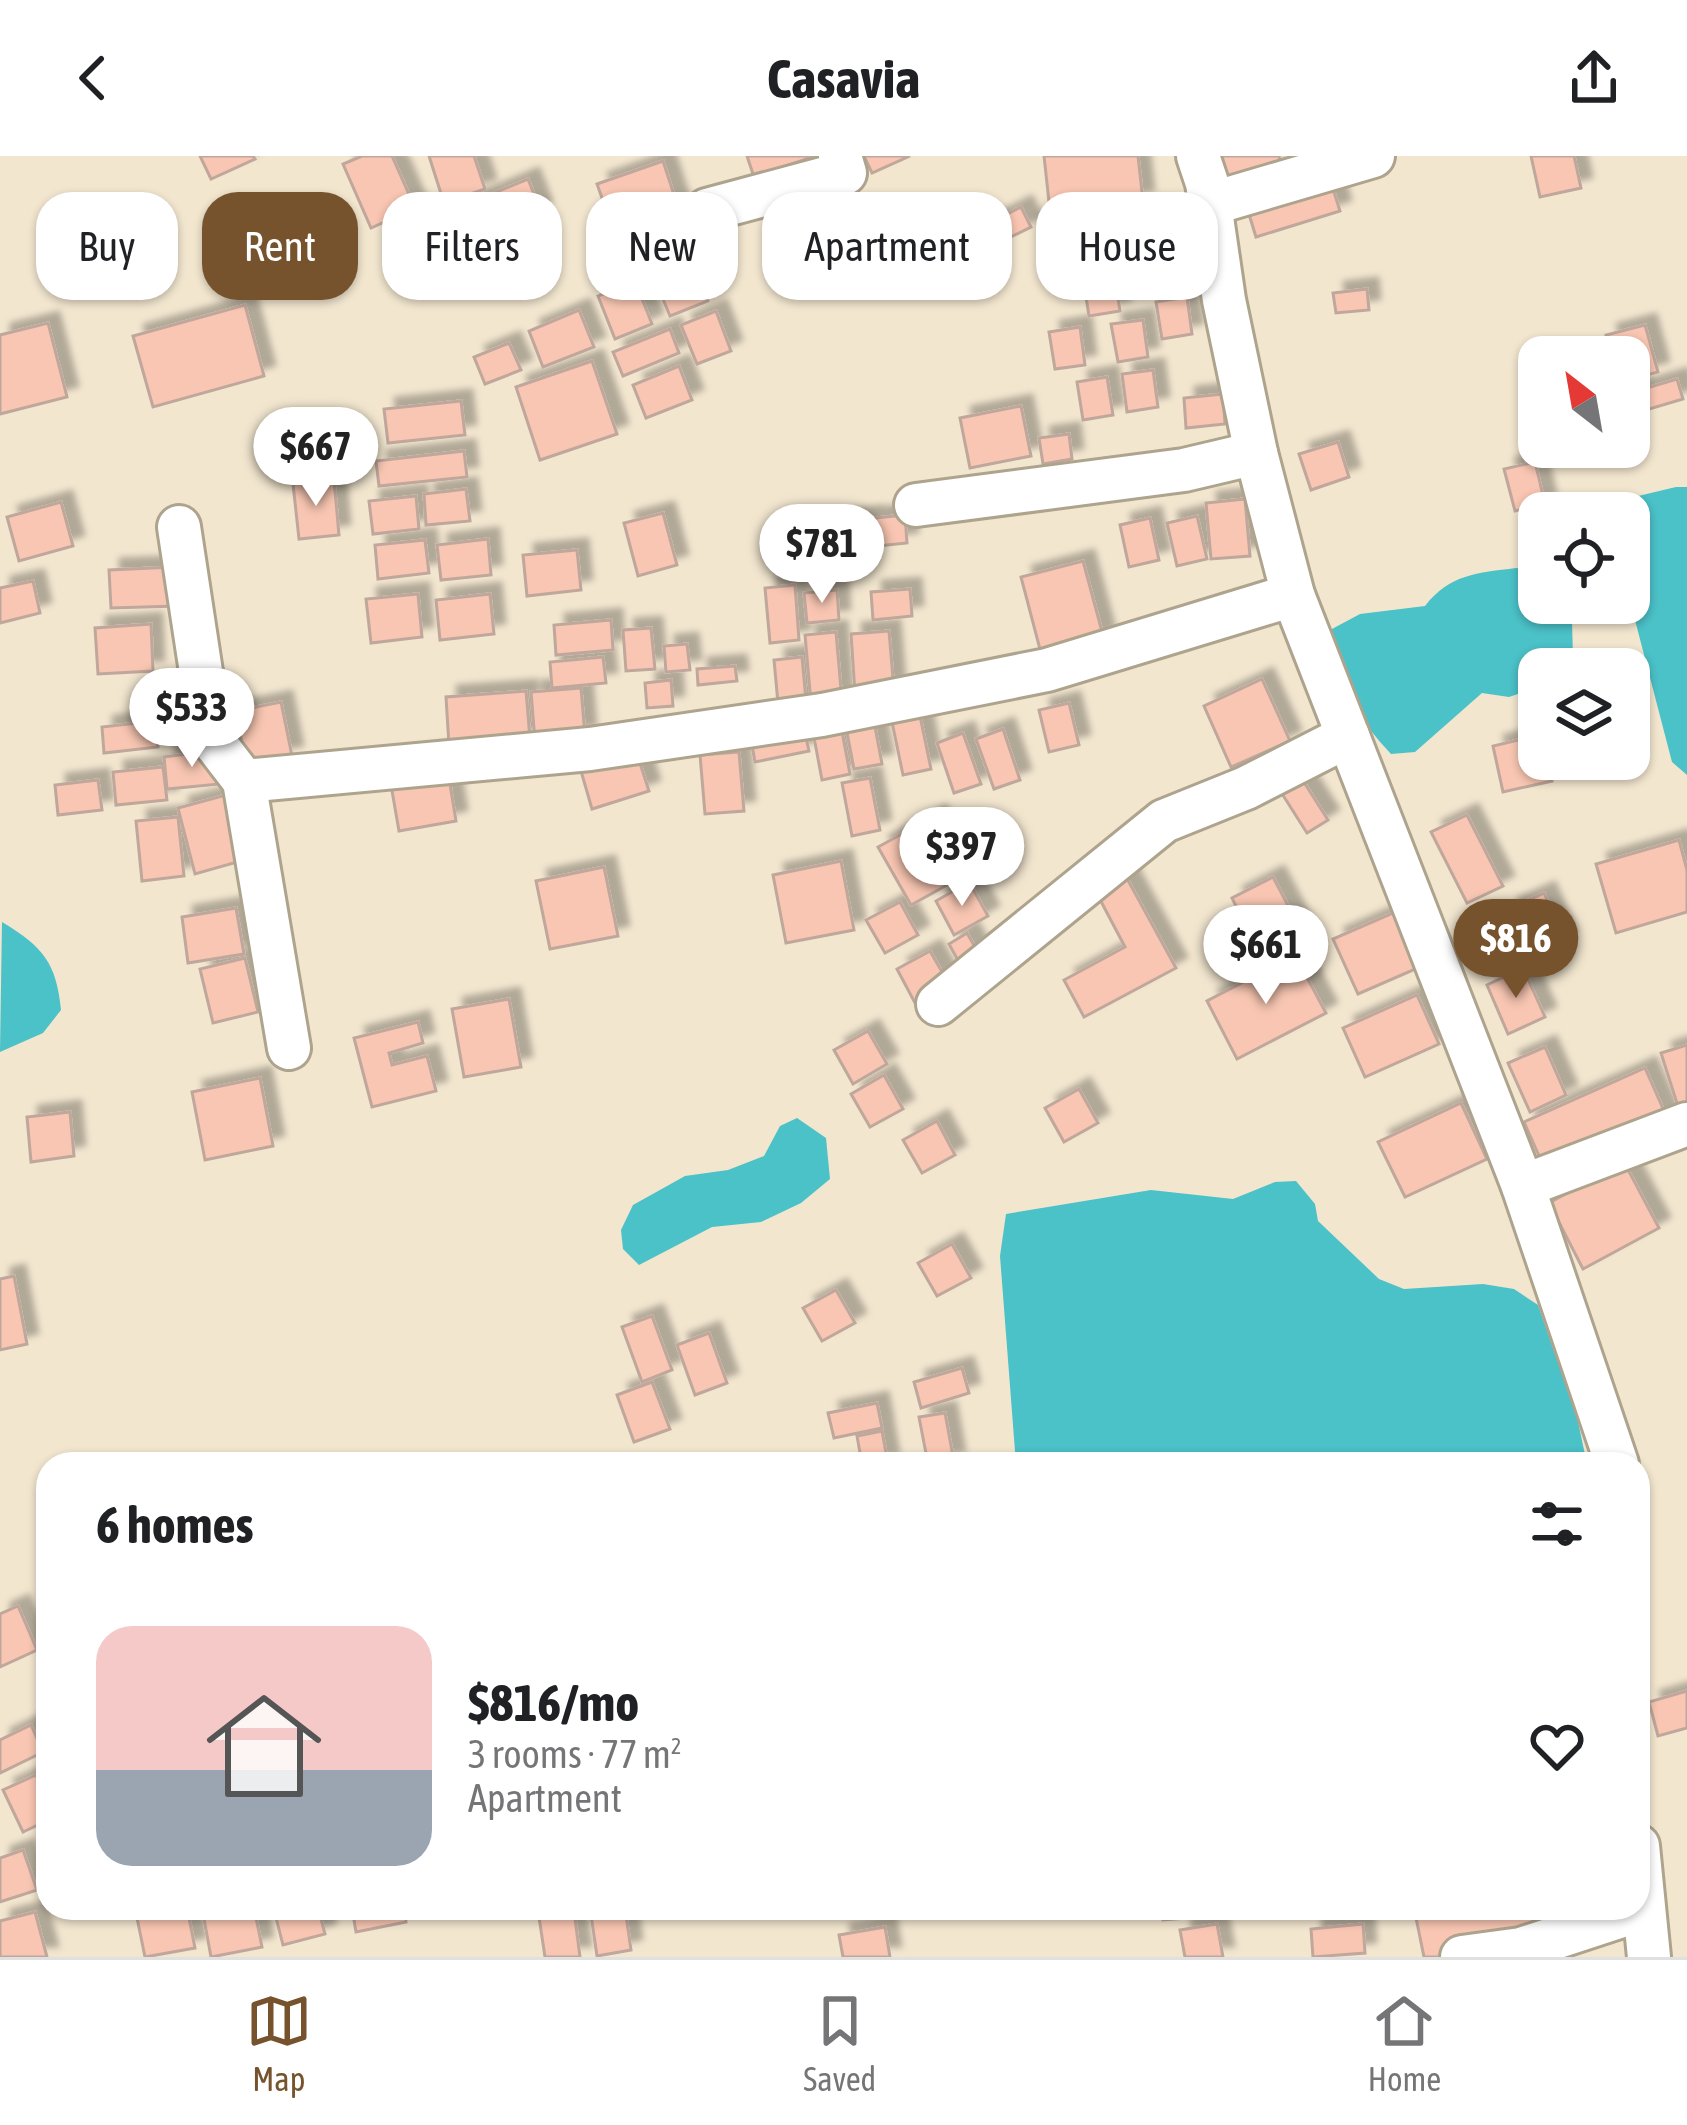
<!DOCTYPE html>
<meta charset="utf-8">
<style>
body{margin:0;font-family:"Asap Condensed",sans-serif;background:#f2f2f2;color:#202124;height:100vh;display:flex;flex-direction:column;font-size:45px;white-space:nowrap}
*{box-sizing:border-box;margin:0}
p{font-size:39px;color:#757577}
.icon{flex:none;width:66px;height:66px;fill:none;stroke:currentColor;stroke-width:2;stroke-linecap:round;stroke-linejoin:round}
.map{position:relative;flex:1;overflow:hidden}
.details{position:absolute;left:36px;top:1296px;width:1614px;height:468px;display:flex;flex-direction:column;background:#fff;border-radius:36px;box-shadow:0 3px 9px #0004}
.details>*{flex:none}
.hud{position:absolute;left:36px;top:36px;width:1617px;height:108px;display:flex;gap:24px}
.needle{width:78px;rotate:329deg}
.tools{position:absolute;left:1518px;top:180px;display:grid;gap:24px}
.tools a{display:grid;place-items:center;width:132px;height:132px;border-radius:24px;background:#fff;box-shadow:0 3px 9px #0004;font-size:60px}
.price{position:absolute;translate:-50% -102px;padding:0 27px;border-radius:42px;background:#fff;color:#222;font-size:39px;line-height:78px;filter:drop-shadow(0 3px 6px #0008)}
.price::after{content:'';position:absolute;left:50%;top:72px;width:36px;height:27px;margin-left:-18px;background:inherit;clip-path:polygon(0 0,100% 0,50% 100%)}
.price.active{background:#76532c;color:#fff}
ul{padding:0;list-style:none}
li{display:flex;align-items:center;gap:36px;height:300px;padding:0 60px}
li span{display:grid;place-items:center;flex:none;width:336px;height:240px;border-radius:36px;color:#555}
li>.icon{margin-inline-start:auto}
span .icon{width:144px;height:144px;fill:#fffc;stroke-width:1}
li b{font-size:51px}
h2{display:flex;justify-content:space-between;align-items:center;height:144px;padding:0 60px;font-size:51px}
.pill{padding:0 42px;border-radius:36px;background:#fff;box-shadow:0 3px 9px #0004;font-size:42px;line-height:108px}
.pill.active{background:#76532c;color:#fff}
header{display:flex;justify-content:space-between;align-items:center;height:156px;padding:0 60px;background:#fff;font-size:54px;font-weight:700}
.tabs{display:flex;justify-content:space-around;align-items:center;height:168px;border-top:3px solid #e0e0e0;background:#fff;font-size:33px;color:#757577}
.tabs a{display:grid;justify-items:center;gap:6px}
.tabs .active{color:#76532c}
.map>svg:first-child{display:block}
.water{fill:#4bc1c8}
.building{fill:#f8c6b2;stroke:#c0a79c;stroke-width:3;filter:url(#shadow)}
.lines{fill:none;stroke-linecap:round;stroke-linejoin:round}
.minor-casing{stroke:#aea48e;stroke-width:48}
.minor{stroke:#fff;stroke-width:42}
</style>
<header><svg class="icon" aria-label="back" viewBox="0 0 24 24"><path d="M15 5l-7 7 7 7"/></svg>Casavia<svg class="icon" aria-label="share" viewBox="0 0 24 24"><path d="M12 15V3M7 8l5-5 5 5M5 13v7h14v-7"/></svg></header>
<div class="map">
<svg width="1687" height="1801" viewBox="0 0 1687 1801">
<defs>
<filter id="shadow"><feDropShadow dx="11" dy="-11" stdDeviation="3" flood-color="#0004"/></filter>
</defs>
<rect width="100%" height="100%" fill="#f2e6cf"/>
<g class="water">
<path d="M1676,331H1687V619L1672,606L1629,441V357H1620L1634,341Z"/>
<path d="M1516,412L1539,414L1540,463L1562,456L1572,465L1573,502L1565,513H1539V531L1509,541L1482,537L1415,596L1391,598C1359,564 1330,520 1332,473L1360,458L1425,450C1450,418 1477,417 1516,412Z"/>
<path d="M2,766C43,791 56,806 61,854L43,877L0,896Z"/>
<path d="M797,962L826,982L830,1023L801,1047L761,1066L712,1071L639,1109L623,1093L621,1074L633,1049L685,1020L728,1014L764,1000L780,970Z"/>
<path d="M1296,1025L1315,1048L1318,1065L1379,1123L1404,1133L1483,1128L1514,1133L1538,1149L1577,1261L1587,1308H1016L1000,1100L1006,1058L1151,1034L1233,1043L1275,1026Z"/>
</g>
<g class="building">
<path d="M200,0H253L255,3L211,23Z"/>
<path d="M362,0H392L415,52L371,72L343,8Z"/>
<path d="M429,0H474L485,33L444,47Z"/>
<path d="M747,0H815L754,21Z"/>
<path d="M864,0H910L872,17Z"/>
<path d="M1044,0H1138L1143,45L1050,55Z"/>
<path d="M1218,0H1279L1280,5L1225,23Z"/>
<path d="M1531,0H1574L1581,32L1540,41Z"/>
<path d="M663,5L678,51L613,73L597,28Z"/>
<path d="M1328,17L1340,55L1256,81L1244,42Z"/>
<path d="M528,23L541,56L480,81L467,48Z"/>
<path d="M1021,51L1031,71L968,102L958,83Z"/>
<path d="M691,104L708,145L670,160L653,119Z"/>
<path d="M1114,117L1120,155L1089,160L1083,122Z"/>
<path d="M635,125L652,168L615,183L598,140Z"/>
<path d="M1367,133L1369,154L1336,157L1333,137Z"/>
<path d="M1187,141L1192,178L1162,183L1156,146Z"/>
<path d="M245,149L264,220L153,251L133,180Z"/>
<path d="M579,154L594,191L543,211L529,175Z"/>
<path d="M716,155L731,195L697,208L681,169Z"/>
<path d="M1143,164L1148,201L1118,206L1111,168Z"/>
<path d="M48,167L67,241L0,258V179Z"/>
<path d="M1645,169L1658,216L1629,224V201H1611L1606,179Z"/>
<path d="M1080,171L1085,209L1055,213L1049,176Z"/>
<path d="M670,173L679,197L623,220L613,196Z"/>
<path d="M509,187L521,214L485,228L474,201Z"/>
<path d="M592,205L617,278L540,304L516,231Z"/>
<path d="M679,210L692,244L646,262L633,229Z"/>
<path d="M1153,214L1158,251L1127,256L1122,218Z"/>
<path d="M1107,221L1113,259L1083,264L1077,226Z"/>
<path d="M1677,223L1683,243L1636,257L1630,237Z"/>
<path d="M1223,238L1225,268L1186,272L1184,242Z"/>
<path d="M461,245L465,279L388,287L384,253Z"/>
<path d="M1021,250L1031,300L970,312L960,262Z"/>
<path d="M1069,278L1072,303L1043,308L1039,282Z"/>
<path d="M1338,286L1349,321L1311,334L1299,298Z"/>
<path d="M464,295L467,321L379,330L376,305Z"/>
<path d="M1535,306L1545,348L1515,355L1504,313Z"/>
<path d="M334,324L339,379L299,383L293,328Z"/>
<path d="M466,333L470,365L426,369L424,338Z"/>
<path d="M416,340L419,373L373,378L369,345Z"/>
<path d="M1245,343L1250,400L1211,403L1206,347Z"/>
<path d="M61,346L73,390L19,405L7,361Z"/>
<path d="M663,357L677,409L638,420L624,367Z"/>
<path d="M905,359L907,387L877,390L875,362Z"/>
<path d="M1197,360L1207,403L1177,410L1167,367Z"/>
<path d="M872,361L874,384L844,387L842,364Z"/>
<path d="M1150,362L1159,404L1129,411L1120,369Z"/>
<path d="M488,383L491,419L441,424L437,389Z"/>
<path d="M425,384L429,417L378,423L375,389Z"/>
<path d="M577,394L581,434L527,440L523,399Z"/>
<path d="M1083,405L1104,483L1042,501L1021,421Z"/>
<path d="M175,411L177,450L111,452L109,414Z"/>
<path d="M33,425L40,457L0,467V432Z"/>
<path d="M795,429L799,484L770,487L765,432Z"/>
<path d="M910,433L912,460L873,464L871,436Z"/>
<path d="M837,434L839,464L807,467L804,437Z"/>
<path d="M418,438L422,481L371,487L366,443Z"/>
<path d="M490,438L494,478L440,484L436,444Z"/>
<path d="M611,464L613,494L556,499L554,469Z"/>
<path d="M151,468L153,515L98,518L95,472Z"/>
<path d="M651,472L655,513L626,515L623,474Z"/>
<path d="M889,475L894,534L855,537L851,478Z"/>
<path d="M836,476L842,545L811,547L805,479Z"/>
<path d="M687,488L690,514L666,516L664,490Z"/>
<path d="M603,501L606,527L552,532L550,506Z"/>
<path d="M802,501L807,555L779,558L774,504Z"/>
<path d="M735,510L737,525L698,529L697,513Z"/>
<path d="M1262,523L1290,585L1231,611L1204,550Z"/>
<path d="M671,524L673,550L647,552L645,527Z"/>
<path d="M581,532L585,580L535,585L531,536Z"/>
<path d="M526,535L530,583L449,589L446,541Z"/>
<path d="M219,540L222,568L166,574L163,546Z"/>
<path d="M281,546L292,600L246,609L236,555Z"/>
<path d="M1069,547L1079,589L1049,596L1039,554Z"/>
<path d="M872,555L882,608L854,613L844,561Z"/>
<path d="M920,560L931,613L903,619L892,566Z"/>
<path d="M155,565L158,591L104,597L102,571Z"/>
<path d="M840,565L850,618L822,624L812,571Z"/>
<path d="M803,568L809,595L755,606L750,578Z"/>
<path d="M1003,573L1020,624L994,633L976,583Z"/>
<path d="M963,577L981,628L954,637L937,587Z"/>
<path d="M1539,579V603H1547L1552,625L1503,636L1493,590Z"/>
<path d="M217,594L220,628L167,633L164,601Z"/>
<path d="M739,596L744,655L705,658L700,599Z"/>
<path d="M445,597L456,665L399,675L387,606Z"/>
<path d="M637,598L649,635L592,653L581,615Z"/>
<path d="M1576,603H1627L1628,606L1579,616Z"/>
<path d="M163,611L167,644L116,649L113,616Z"/>
<path d="M1300,620L1328,664L1307,677L1279,633Z"/>
<path d="M870,622L880,674L852,680L842,627Z"/>
<path d="M98,624L102,654L58,659L55,629Z"/>
<path d="M237,636L255,701L195,718L178,652Z"/>
<path d="M1467,659L1503,730L1467,747L1431,676Z"/>
<path d="M935,660L967,718L911,749L878,691Z"/>
<path d="M178,661L184,720L142,725L136,665Z"/>
<path d="M1679,684L1687,714V756L1616,777L1596,708Z"/>
<path d="M841,705L854,774L786,787L773,719Z"/>
<path d="M604,711L618,780L550,793L536,725Z"/>
<path d="M1124,717L1176,812L1084,861L1064,824L1125,791L1095,734Z"/>
<path d="M1273,721L1304,780L1261,801L1232,742Z"/>
<path d="M969,726L988,760L954,779L936,745Z"/>
<path d="M1544,737L1565,785L1529,802L1507,753Z"/>
<path d="M900,746L918,779L885,797L866,764Z"/>
<path d="M236,752L244,798L188,807L182,761Z"/>
<path d="M1395,756L1420,811L1358,838L1333,783Z"/>
<path d="M967,777L991,819L972,830L949,788Z"/>
<path d="M930,795L949,828L915,847L897,813Z"/>
<path d="M1295,799L1326,857L1237,903L1207,845Z"/>
<path d="M245,802L258,856L213,867L200,813Z"/>
<path d="M1523,812L1545,861L1508,878L1487,829Z"/>
<path d="M1417,839L1439,888L1365,921L1343,872Z"/>
<path d="M509,843L521,911L464,921L452,853Z"/>
<path d="M418,866L423,887L389,897L392,909L427,900L436,935L372,951L354,882Z"/>
<path d="M868,875L887,908L853,928L834,894Z"/>
<path d="M1687,889V958L1681,960L1661,897Z"/>
<path d="M1545,891L1566,939L1530,956L1508,907Z"/>
<path d="M1645,912L1669,966L1548,1020L1524,966Z"/>
<path d="M884,919L903,953L870,971L851,938Z"/>
<path d="M260,922L273,990L205,1004L192,936Z"/>
<path d="M1079,933L1098,967L1064,986L1045,952Z"/>
<path d="M1461,947L1487,1003L1405,1041L1378,986Z"/>
<path d="M70,956L74,1000L31,1006L27,961Z"/>
<path d="M937,965L955,999L922,1017L903,984Z"/>
<path d="M1624,1006L1659,1072L1583,1113L1549,1047Z"/>
<path d="M952,1088L971,1122L937,1140L918,1107Z"/>
<path d="M14,1120L27,1188L0,1194V1123Z"/>
<path d="M836,1134L855,1167L822,1185L803,1152Z"/>
<path d="M652,1160L672,1214L642,1226L622,1171Z"/>
<path d="M709,1177L727,1227L695,1239L677,1189Z"/>
<path d="M962,1212L969,1237L921,1252L914,1226Z"/>
<path d="M652,1226L670,1273L634,1286L617,1239Z"/>
<path d="M877,1247L882,1272L834,1282L828,1257Z"/>
<path d="M945,1257L954,1306L928,1308L919,1261Z"/>
<path d="M882,1275L888,1308H862L857,1280Z"/>
<path d="M18,1450L37,1494L0,1511V1458Z"/>
<path d="M1687,1535V1572L1658,1580L1649,1546Z"/>
<path d="M31,1569L43,1596L0,1617V1584Z"/>
<path d="M36,1619L48,1646V1664L23,1676L3,1634Z"/>
<path d="M23,1694L37,1734L0,1746V1702Z"/>
<path d="M135,1752H187L195,1792L145,1801Z"/>
<path d="M202,1752H254L262,1791L211,1801Z"/>
<path d="M318,1752L325,1778L283,1789L274,1754Z"/>
<path d="M352,1752H404L406,1766L356,1776Z"/>
<path d="M590,1752H625L631,1794L597,1800Z"/>
<path d="M1162,1752H1214L1215,1760L1163,1764Z"/>
<path d="M1414,1752H1534L1541,1786L1471,1801H1424Z"/>
<path d="M574,1755L580,1801H545L539,1761Z"/>
<path d="M35,1756L47,1801H0V1765Z"/>
<path d="M1217,1768L1223,1801H1185L1180,1774Z"/>
<path d="M1363,1768L1365,1797L1313,1801L1311,1773Z"/>
<path d="M885,1771L890,1801H843L839,1779Z"/>
</g>
<g class="lines">
<g class="minor-casing">
<g id="minor">
<path d="M1198,0L1207,27L1224,144L1256,297L1293,439L1523,1030L1617,1308"/>
<path d="M1210,48L1373,0"/>
<path d="M707,54L845,17L840,0"/>
<path d="M916,349L1184,314L1256,297"/>
<path d="M179,371L211,582L244,625L289,892"/>
<path d="M244,625L590,593L822,559L1047,514L1293,439"/>
<path d="M938,848L1164,665L1246,632L1348,580"/>
<path d="M1523,1030L1687,968"/>
<path d="M1638,1690L1649,1801"/>
<path d="M1462,1801L1521,1793L1643,1753"/>
</g>
</g>
<use href="#minor" class="minor"/>
</g>
</svg>
<div class="tools">
<a><svg class="needle" viewBox="-14 -14 28 28"><path d="M0-13l5 13h-10z" fill="#e53935"/><path d="M0 13l5-13h-10z" fill="#757577"/></svg></a>
<a><svg class="icon" aria-label="locate" viewBox="0 0 24 24"><circle cx="12" cy="12" r="6"/><path d="M12 2v4M12 18v4M2 12h4M18 12h4"/></svg></a>
<a><svg class="icon" aria-label="layers" viewBox="0 0 24 24"><path d="M12 4l9 5-9 5-9-5zM3 14l9 5 9-5"/></svg></a>
</div>
<b class="price" style="left:316px;top:353px">$667</b>
<b class="price" style="left:822px;top:450px">$781</b>
<b class="price" style="left:192px;top:614px">$533</b>
<b class="price" style="left:962px;top:753px">$397</b>
<b class="price active" style="left:1516px;top:845px">$816</b>
<b class="price" style="left:1266px;top:851px">$661</b>
<div class="hud">
<a class="pill">Buy</a>
<a class="pill active">Rent</a>
<a class="pill">Filters</a>
<a class="pill">New</a>
<a class="pill">Apartment</a>
<a class="pill">House</a>
</div>
<section class="details">
<h2>6 homes<svg class="icon" aria-label="filters" viewBox="0 0 24 24"><path d="M4 7h16M4 17h16"/><circle cx="9" cy="7" r="2"/><circle cx="15" cy="17" r="2"/></svg></h2>
<ul>
<li><span style="background:linear-gradient(#f6c9c9 60%,#9aa5b1 0)"><svg class="icon" aria-label="home" viewBox="0 0 24 24"><path d="M3 11l9-7 9 7M6 9v11h12V9"/></svg></span><div><b>$816/mo</b><p>3 rooms · 77 m²</p><p>Apartment</p></div><svg class="icon" aria-label="heart" viewBox="0 0 24 24"><path d="M12 20l-8-8c-3-5 5-10 8-4 3-6 11-1 8 4z"/></svg></li>
</ul>
</section>
</div>
<nav class="tabs">
<a class="active"><svg class="icon" aria-label="map" viewBox="0 0 24 24"><path d="M3 6l6-2 6 2 6-2v14l-6 2-6-2-6 2zM9 4v14M15 6v14"/></svg>Map</a>
<a><svg class="icon" aria-label="saved" viewBox="0 0 24 24"><path d="M7 4h10v16l-5-4-5 4z"/></svg>Saved</a>
<a><svg class="icon" aria-label="home" viewBox="0 0 24 24"><path d="M3 11l9-7 9 7M6 9v11h12V9"/></svg>Home</a>
</nav>
